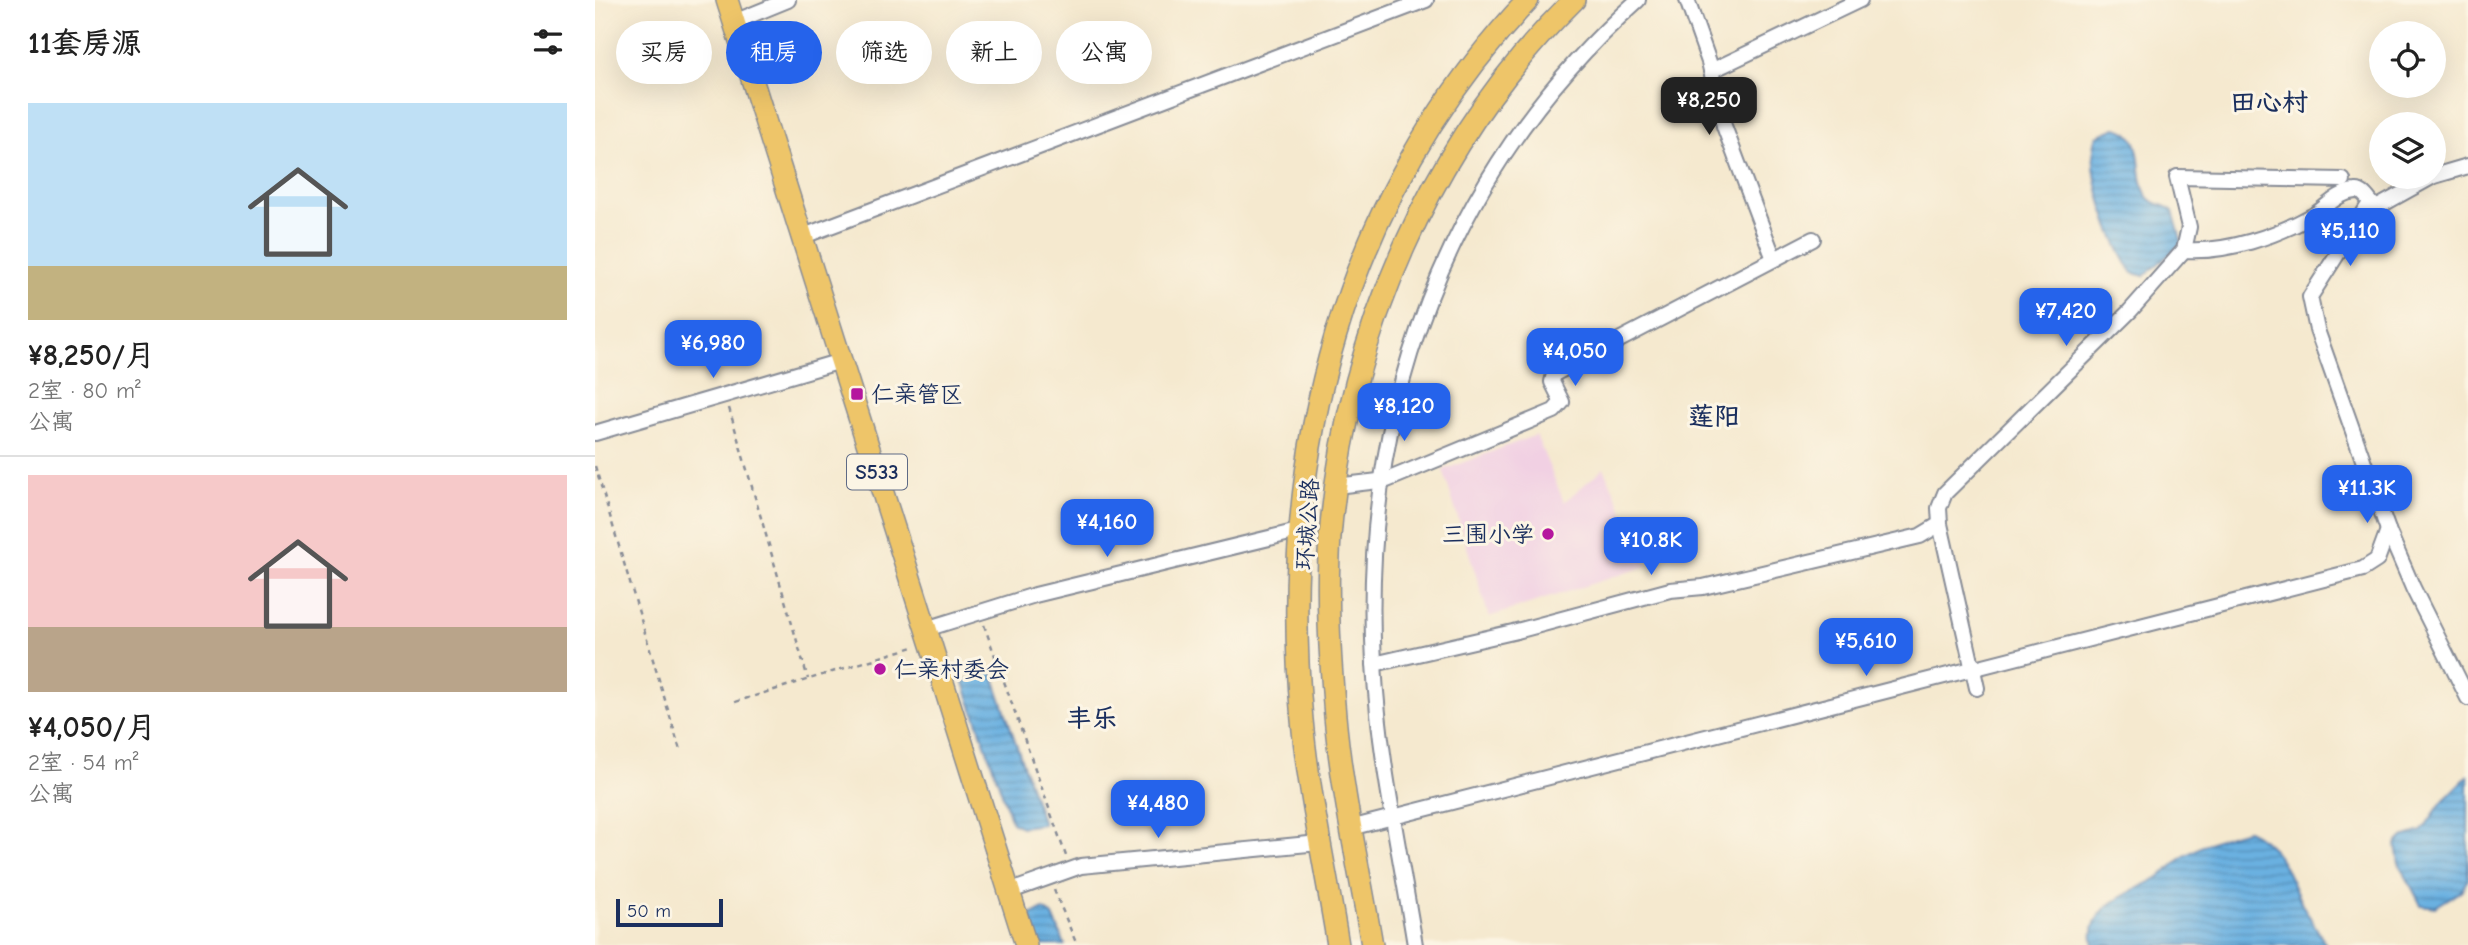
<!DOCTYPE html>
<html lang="zh">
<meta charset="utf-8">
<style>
body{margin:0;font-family:"Comic Neue","LXGW WenKai TC",sans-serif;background:#f2f2f2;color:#222;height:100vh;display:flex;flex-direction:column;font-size:26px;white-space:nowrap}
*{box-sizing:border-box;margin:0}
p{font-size:23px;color:#767676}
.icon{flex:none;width:38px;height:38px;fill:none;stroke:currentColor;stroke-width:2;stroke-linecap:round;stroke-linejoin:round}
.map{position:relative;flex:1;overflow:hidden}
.details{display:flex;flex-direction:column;background:#fff;width:595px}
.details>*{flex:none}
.top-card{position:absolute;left:21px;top:21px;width:665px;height:63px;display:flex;gap:14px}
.fabs{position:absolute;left:1774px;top:21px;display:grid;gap:14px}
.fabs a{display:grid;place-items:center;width:77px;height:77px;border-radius:50%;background:#fff;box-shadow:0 7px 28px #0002;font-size:35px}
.scale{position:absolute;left:21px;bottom:18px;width:107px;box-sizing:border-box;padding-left:7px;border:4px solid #1b2f5e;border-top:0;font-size:19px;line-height:24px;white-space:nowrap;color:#1b2f5e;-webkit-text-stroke:5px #fcf5e5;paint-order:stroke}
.price{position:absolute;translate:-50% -60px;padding:0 16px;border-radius:14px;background:#2563eb;color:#fff;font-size:23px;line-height:46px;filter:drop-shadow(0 2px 4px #0008)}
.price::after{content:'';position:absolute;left:50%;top:42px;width:21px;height:16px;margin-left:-10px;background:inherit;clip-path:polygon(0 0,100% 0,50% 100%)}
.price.selected{background:#222;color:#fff}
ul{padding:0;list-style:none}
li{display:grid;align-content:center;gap:14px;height:371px;padding:0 28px}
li+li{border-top:2px solid #e0e0e0}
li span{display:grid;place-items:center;height:217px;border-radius:0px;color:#555}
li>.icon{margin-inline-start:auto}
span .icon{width:126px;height:126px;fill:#fffc;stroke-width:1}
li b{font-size:30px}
h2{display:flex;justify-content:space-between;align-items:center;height:84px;padding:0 28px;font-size:30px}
.tag{padding:0 24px;border-radius:32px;background:#fff;box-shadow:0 7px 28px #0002;font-size:24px;line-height:63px}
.tag.selected{background:#2563eb;color:#fff}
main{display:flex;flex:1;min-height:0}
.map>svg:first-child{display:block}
.built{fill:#f1d0e3}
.water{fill:url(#water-rules);stroke:#4270a0;stroke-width:2}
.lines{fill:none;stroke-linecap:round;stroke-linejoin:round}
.minor-casing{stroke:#888c96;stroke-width:18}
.primary-casing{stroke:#888c96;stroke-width:24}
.path{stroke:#888c96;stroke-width:2.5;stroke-dasharray:5 5;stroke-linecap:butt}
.minor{stroke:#fff;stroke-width:14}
.primary{stroke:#eec569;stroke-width:21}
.poi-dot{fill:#b5179e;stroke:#fcf5e5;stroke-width:2.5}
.labels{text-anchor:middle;stroke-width:6;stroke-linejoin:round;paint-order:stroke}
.shield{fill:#fcf5e5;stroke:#5e6a86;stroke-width:2}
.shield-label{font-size:21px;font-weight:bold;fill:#1b2f5e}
.poi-label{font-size:23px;fill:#1b2f5e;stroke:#fcf5e5;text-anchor:start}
.street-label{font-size:23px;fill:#1b2f5e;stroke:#fcf5e5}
.quarter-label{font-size:26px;font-weight:bold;fill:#1b2f5e;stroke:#fcf5e5}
</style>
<main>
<section class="details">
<h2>11套房源<svg class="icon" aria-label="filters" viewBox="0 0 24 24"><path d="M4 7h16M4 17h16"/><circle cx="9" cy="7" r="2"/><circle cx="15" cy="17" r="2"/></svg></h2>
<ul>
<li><span style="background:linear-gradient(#bfe0f5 75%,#c2b280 0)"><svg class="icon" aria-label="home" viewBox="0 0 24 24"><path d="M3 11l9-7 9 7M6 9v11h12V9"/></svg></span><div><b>¥8,250/月</b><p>2室 · 80 m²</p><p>公寓</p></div></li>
<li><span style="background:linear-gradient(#f6c9c9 70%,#b9a48a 0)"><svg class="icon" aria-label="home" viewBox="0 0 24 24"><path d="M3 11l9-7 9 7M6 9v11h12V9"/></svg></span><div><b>¥4,050/月</b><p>2室 · 54 m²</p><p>公寓</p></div></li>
</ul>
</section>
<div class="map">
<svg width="1873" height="945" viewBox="0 0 1873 945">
<defs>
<pattern id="water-rules" width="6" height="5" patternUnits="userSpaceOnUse" patternTransform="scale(1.75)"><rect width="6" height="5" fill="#6ab1e1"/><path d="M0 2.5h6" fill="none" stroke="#5690ba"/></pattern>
</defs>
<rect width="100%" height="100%" fill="#fcf5e5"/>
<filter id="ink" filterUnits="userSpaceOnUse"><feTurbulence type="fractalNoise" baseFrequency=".0143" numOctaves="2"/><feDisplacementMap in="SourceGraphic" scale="14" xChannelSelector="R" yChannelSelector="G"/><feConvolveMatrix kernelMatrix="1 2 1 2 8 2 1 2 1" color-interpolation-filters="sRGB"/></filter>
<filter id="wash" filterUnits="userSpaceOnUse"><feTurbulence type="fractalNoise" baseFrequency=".00686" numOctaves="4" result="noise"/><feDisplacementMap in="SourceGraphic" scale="28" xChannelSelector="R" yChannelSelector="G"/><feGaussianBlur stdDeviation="1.57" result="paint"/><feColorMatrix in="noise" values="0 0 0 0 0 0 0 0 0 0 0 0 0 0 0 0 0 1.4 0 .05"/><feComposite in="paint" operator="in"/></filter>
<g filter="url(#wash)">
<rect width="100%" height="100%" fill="#f5e9cf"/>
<path class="built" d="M941,435L969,502L1009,468L1052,566L894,617L848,470Z"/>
<g class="water">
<path d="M1521,128C1553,134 1539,173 1551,194C1557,205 1569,204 1578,211L1587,243L1549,276L1538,273C1518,247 1489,168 1502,136Z"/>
<path d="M388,670H393L398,675L448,824L426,827L417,822L369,683Z"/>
<path d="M1873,776V879L1866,891L1840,907L1826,905L1804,863L1801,844L1808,837L1827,831L1847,802Z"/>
<path d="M1652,830C1679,841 1691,868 1701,892C1709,910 1722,928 1731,945H1499C1489,907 1536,893 1561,879C1572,873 1580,862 1591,855C1610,844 1631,835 1652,830Z"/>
<path d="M449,909L458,916L470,945H444L435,915Z"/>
</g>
</g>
<g filter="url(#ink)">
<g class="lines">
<g class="minor-casing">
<g id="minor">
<path d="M1092,0L1114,62L1129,126L1179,259"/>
<path d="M139,22L193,0"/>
<path d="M1116,71L1265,0"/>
<path d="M1839,176L1873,166"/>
<path d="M1775,203L1715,297L1722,330L1793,530L1818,588L1873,698"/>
<path d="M206,237L831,0"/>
<path d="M1589,250C1632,253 1681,236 1719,215C1732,207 1743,192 1761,191C1769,190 1775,203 1781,208L1837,177"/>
<path d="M0,433L246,361"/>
<path d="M741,486L792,480L959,411L967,402L957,382L959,374L1218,239"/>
<path d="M331,629L440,595L703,531"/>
<path d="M779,664L918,632L1075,590L1108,587L1325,536L1345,524"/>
<path d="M1382,688L1345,524L1344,508L1350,493L1535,311L1589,250L1594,227L1582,177L1748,180"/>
<path d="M755,828L1768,569L1782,560L1793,530"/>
<path d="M413,892L486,866L724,843"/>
<path d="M820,945C805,851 784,759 779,663C765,410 851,171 1043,0"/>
</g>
</g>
<g class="primary-casing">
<g id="primary">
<path d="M132,0L431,945"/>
<path d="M743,945C731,870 714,796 707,720C682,453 747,199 933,0"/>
<path d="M777,945C764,868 747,793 740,716C735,657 731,596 735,537C751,338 836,140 979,0"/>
</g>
</g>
<g class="path">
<path d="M134,408L213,679"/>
<path d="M0,466L85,750"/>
<path d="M389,625L471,856"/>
<path d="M140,702L318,647"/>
<path d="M459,890L482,945"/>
</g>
<use href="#minor" class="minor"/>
<use href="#primary" class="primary"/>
</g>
</g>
<g class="poi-dot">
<rect x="255" y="387" width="14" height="14" rx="3.5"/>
<circle cx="953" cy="534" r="7"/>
<circle cx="285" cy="669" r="7"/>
</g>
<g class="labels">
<rect class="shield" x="252" y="454.5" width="60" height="35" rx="5"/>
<g class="shield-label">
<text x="282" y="479">S533</text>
</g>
<g class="poi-label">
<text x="276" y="402">仁亲管区</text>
<text x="939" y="542" text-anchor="end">三围小学</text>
<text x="299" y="677">仁亲村委会</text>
</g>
<g class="street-label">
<text transform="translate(712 524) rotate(-86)" y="8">环城公路</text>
</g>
<g class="quarter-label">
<text x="1674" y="111">田心村</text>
<text x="1119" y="425">莲阳</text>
<text x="497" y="727">丰乐</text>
</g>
</g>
</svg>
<div class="fabs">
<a><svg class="icon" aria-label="locate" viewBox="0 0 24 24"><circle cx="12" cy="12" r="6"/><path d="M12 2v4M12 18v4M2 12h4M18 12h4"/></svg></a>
<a><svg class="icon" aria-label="layers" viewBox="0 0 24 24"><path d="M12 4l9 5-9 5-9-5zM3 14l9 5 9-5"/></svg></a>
</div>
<div class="scale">50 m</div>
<b class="price selected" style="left:1114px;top:137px">¥8,250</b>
<b class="price" style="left:1755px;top:268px">¥5,110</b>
<b class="price" style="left:1471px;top:348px">¥7,420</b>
<b class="price" style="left:118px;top:380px">¥6,980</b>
<b class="price" style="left:980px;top:388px">¥4,050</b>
<b class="price" style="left:809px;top:443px">¥8,120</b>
<b class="price" style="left:1772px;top:525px">¥11.3K</b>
<b class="price" style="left:512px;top:559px">¥4,160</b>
<b class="price" style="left:1056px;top:577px">¥10.8K</b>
<b class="price" style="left:1271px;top:678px">¥5,610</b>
<b class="price" style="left:563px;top:840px">¥4,480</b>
<div class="top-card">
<a class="tag">买房</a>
<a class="tag selected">租房</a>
<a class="tag">筛选</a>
<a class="tag">新上</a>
<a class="tag">公寓</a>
</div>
</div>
</main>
